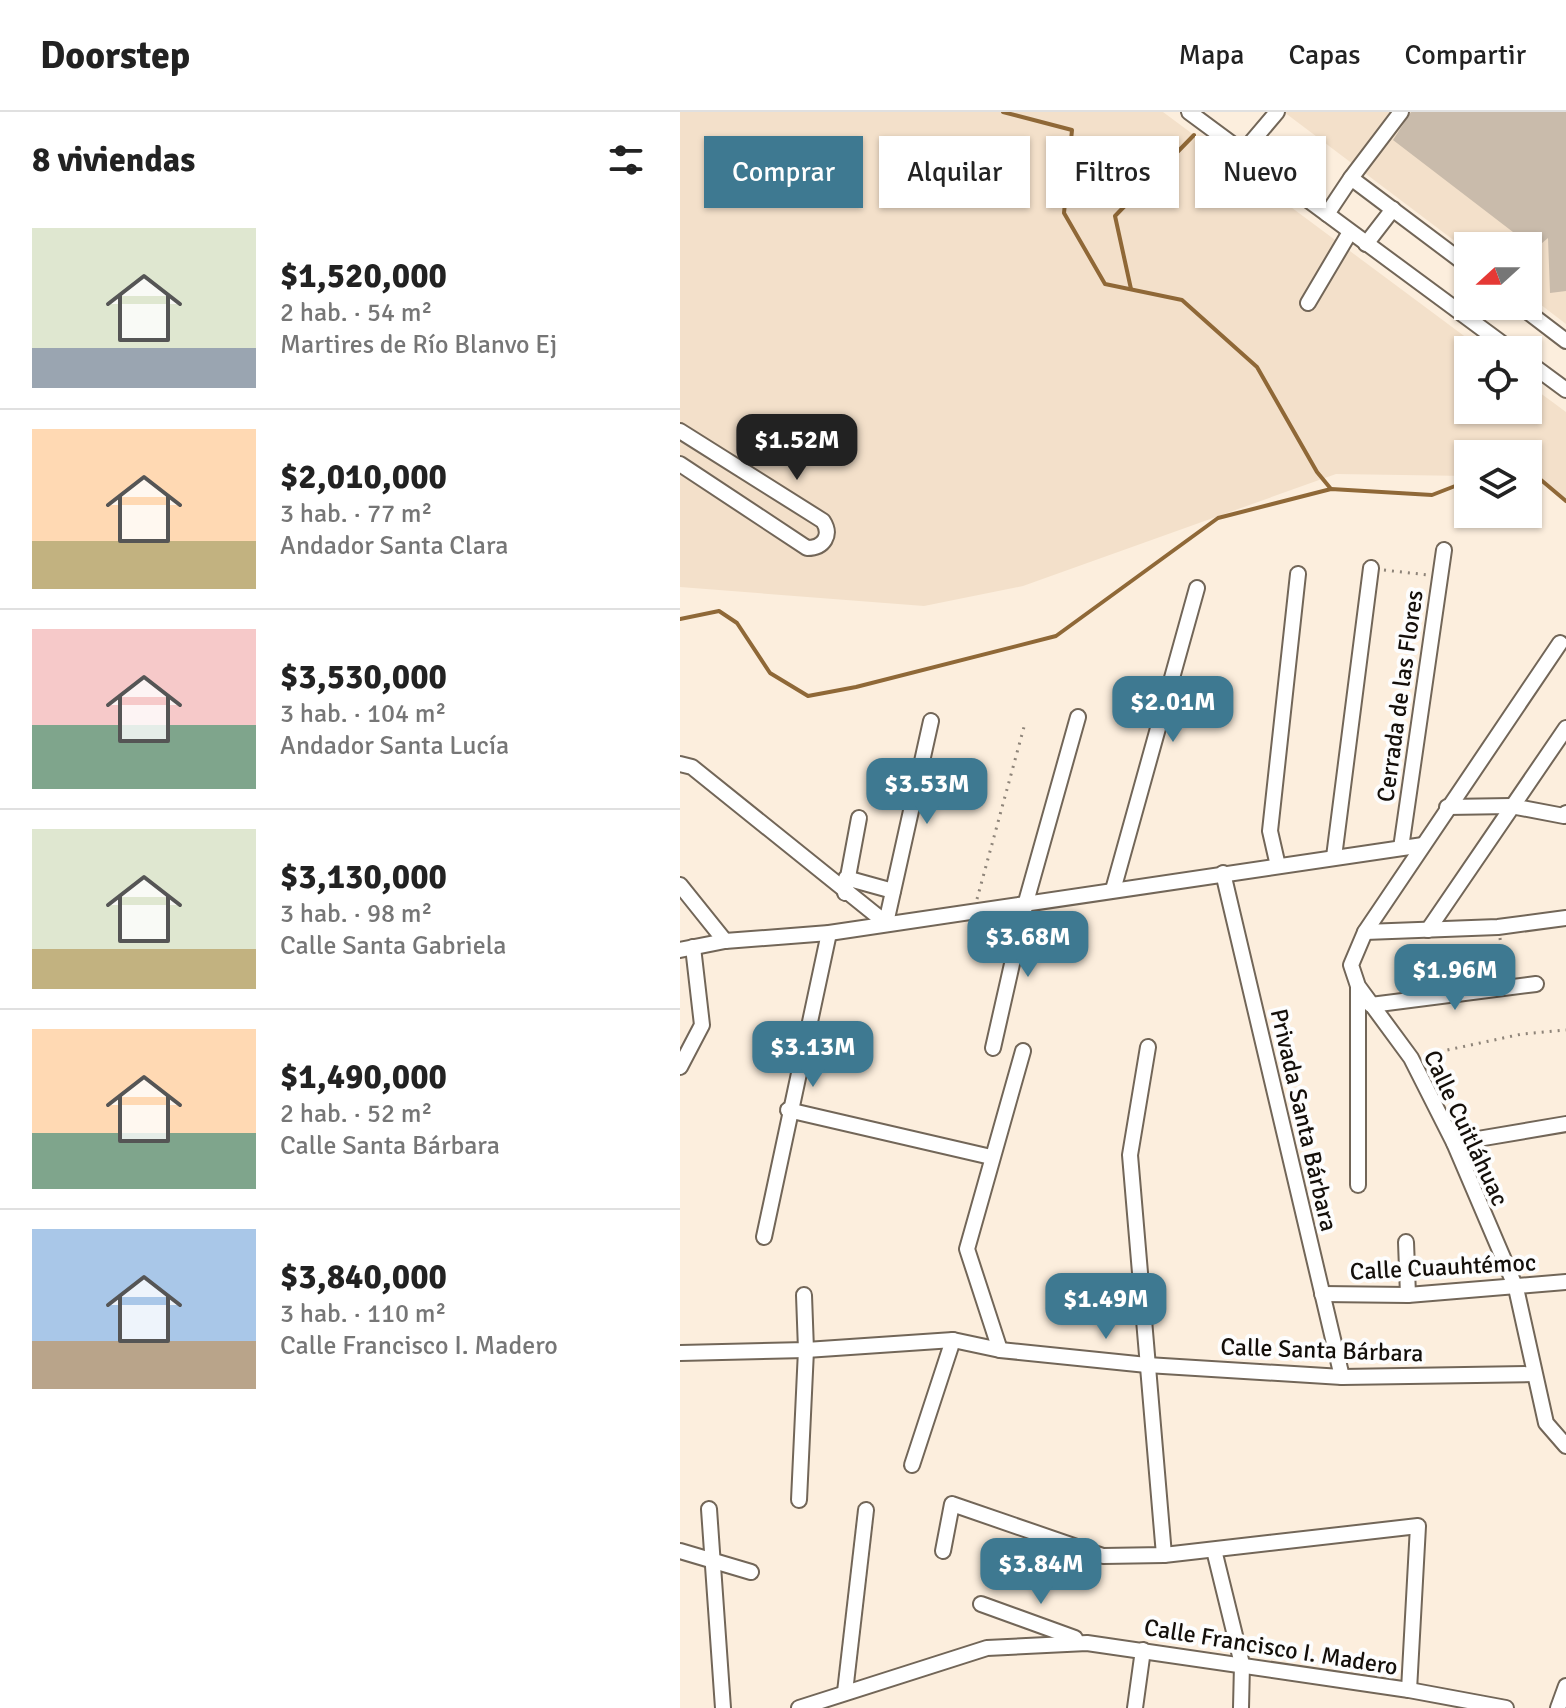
<!DOCTYPE html>
<html lang="es">
<meta charset="utf-8">
<style>
body{margin:0;font-family:Signika,sans-serif;background:#f6f6f6;color:#222;height:100vh;display:flex;flex-direction:column;font-size:30px;white-space:nowrap}
*{box-sizing:border-box;margin:0}
p{font-size:26px;color:#767676}
.icon{flex:none;width:44px;height:44px;fill:none;stroke:currentColor;stroke-width:2;stroke-linecap:round;stroke-linejoin:round}
.map{position:relative;flex:1;overflow:hidden}
.sheet{display:flex;flex-direction:column;background:#fff;width:680px}
.sheet>*{flex:none}
.top-card{position:absolute;left:24px;top:24px;width:742px;height:72px;display:flex;gap:16px}
.needle{width:52px;rotate:249deg}
.tools{position:absolute;left:774px;top:120px;display:grid;gap:16px}
.tools a{display:grid;place-items:center;width:88px;height:88px;border-radius:0px;background:#fff;box-shadow:0 2px 6px #0004;font-size:40px}
.price{position:absolute;translate:-50% -68px;padding:0 18px;border-radius:16px;background:#3e7991;color:#fff;font-size:26px;line-height:52px;filter:drop-shadow(0 2px 4px #0008)}
.price::after{content:'';position:absolute;left:50%;top:48px;width:24px;height:18px;margin-left:-12px;background:inherit;clip-path:polygon(0 0,100% 0,50% 100%)}
.price.current{background:#222;color:#fff}
ul{padding:0;list-style:none}
li{display:flex;align-items:center;gap:24px;height:200px;padding:0 32px}
li+li{border-top:2px solid #e0e0e0}
li span{display:grid;place-items:center;flex:none;width:224px;height:160px;border-radius:0px;color:#555}
li>.icon{margin-inline-start:auto}
span .icon{width:96px;height:96px;fill:#fffc;stroke-width:1}
li b{font-size:34px}
h2{display:flex;justify-content:space-between;align-items:center;height:96px;padding:0 32px;font-size:34px}
.tag{padding:0 28px;border-radius:0px;background:#fff;box-shadow:0 2px 6px #0004;font-size:28px;line-height:72px}
.tag.current{background:#3e7991;color:#fff}
header{display:flex;align-items:center;gap:48px;box-sizing:border-box;height:112px;padding:0 40px;background:#fff;border-bottom:2px solid #e0e0e0}
header strong{font-size:38px}
nav{display:flex;gap:44px;margin-inline-start:auto;font-size:28px}
main{display:flex;flex:1;min-height:0}
.map>svg:first-child{display:block}
.built{fill:#f3e0ca}
.lines{fill:none;stroke-linecap:round;stroke-linejoin:round}
.stream{stroke:#8f6837;stroke-width:4}
.building{fill:#c9bbab}
.minor-casing{stroke:#726658;stroke-width:18}
.path{stroke:#8e8479;stroke-width:3;stroke-dasharray:2 6;stroke-linecap:butt}
.minor{stroke:#fff;stroke-width:14}
.labels{text-anchor:middle;stroke-width:8;stroke-linejoin:round;paint-order:stroke}
.street-label{font-size:24px;fill:#140f0a;stroke:#fdfdfd}
</style>
<header>
<strong>Doorstep</strong>
<nav><a>Mapa</a><a>Capas</a><a>Compartir</a></nav>
</header>
<main>
<section class="sheet">
<h2>8 viviendas<svg class="icon" aria-label="filters" viewBox="0 0 24 24"><path d="M4 7h16M4 17h16"/><circle cx="9" cy="7" r="2"/><circle cx="15" cy="17" r="2"/></svg></h2>
<ul>
<li><span style="background:linear-gradient(#dfe7d0 75%,#9aa5b1 0)"><svg class="icon" aria-label="home" viewBox="0 0 24 24"><path d="M3 11l9-7 9 7M6 9v11h12V9"/></svg></span><div><b>$1,520,000</b><p>2 hab. · 54 m²</p><p>Martires de Río Blanvo Ej</p></div></li>
<li><span style="background:linear-gradient(#ffd9b3 70%,#c2b280 0)"><svg class="icon" aria-label="home" viewBox="0 0 24 24"><path d="M3 11l9-7 9 7M6 9v11h12V9"/></svg></span><div><b>$2,010,000</b><p>3 hab. · 77 m²</p><p>Andador Santa Clara</p></div></li>
<li><span style="background:linear-gradient(#f6c9c9 60%,#7fa58c 0)"><svg class="icon" aria-label="home" viewBox="0 0 24 24"><path d="M3 11l9-7 9 7M6 9v11h12V9"/></svg></span><div><b>$3,530,000</b><p>3 hab. · 104 m²</p><p>Andador Santa Lucía</p></div></li>
<li><span style="background:linear-gradient(#dfe7d0 75%,#c2b280 0)"><svg class="icon" aria-label="home" viewBox="0 0 24 24"><path d="M3 11l9-7 9 7M6 9v11h12V9"/></svg></span><div><b>$3,130,000</b><p>3 hab. · 98 m²</p><p>Calle Santa Gabriela</p></div></li>
<li><span style="background:linear-gradient(#ffd9b3 65%,#7fa58c 0)"><svg class="icon" aria-label="home" viewBox="0 0 24 24"><path d="M3 11l9-7 9 7M6 9v11h12V9"/></svg></span><div><b>$1,490,000</b><p>2 hab. · 52 m²</p><p>Calle Santa Bárbara</p></div></li>
<li><span style="background:linear-gradient(#a9c7e8 70%,#b9a48a 0)"><svg class="icon" aria-label="home" viewBox="0 0 24 24"><path d="M3 11l9-7 9 7M6 9v11h12V9"/></svg></span><div><b>$3,840,000</b><p>3 hab. · 110 m²</p><p>Calle Francisco I. Madero</p></div></li>
</ul>
</section>
<div class="map">
<svg width="886" height="1596" viewBox="0 0 886 1596">
<rect width="100%" height="100%" fill="#fceedd"/>
<g class="built">
<path d="M0,0H483L803,238H788V298H848V272L886,300V392L858,362H848V342H788V364L656,362L343,474L244,494L0,475Z"/>
<path d="M604,0H886V212L848,183V134H788V139Z"/>
</g>
<g class="lines">
<g class="stream">
<path d="M323,0L392,18L384,101L425,172L502,188L577,255L637,360L651,377"/>
<path d="M451,177L435,104L514,23"/>
<path d="M848,357L886,389"/>
<path d="M0,507L39,499L57,511L90,561L128,584L176,575L376,524L538,406L651,377L752,383L788,369"/>
</g>
</g>
<path class="building" d="M731,0H886V179L870,181L868,126L855,137L713,28Z"/>
<g class="lines">
<g class="minor-casing">
<g id="minor">
<path d="M509,0L831,238"/>
<path d="M563,40L597,0"/>
<path d="M671,66L721,0"/>
<path d="M647,102L671,66L788,154"/>
<path d="M686,132L713,97"/>
<path d="M628,191L670,120"/>
<path d="M840,194L886,229"/>
<path d="M848,250L886,278"/>
<path d="M0,319L143,409C152,423 144,436 127,436L0,352"/>
<path d="M880,531L685,820L671,853L678,874L731,946L774,1031L836,1176L866,1311L886,1334"/>
<path d="M0,652L12,655L206,811L251,609"/>
<path d="M767,695L831,694L884,704L886,701"/>
<path d="M721,736L764,438"/>
<path d="M654,745L691,456"/>
<path d="M598,754L590,719L618,462"/>
<path d="M543,761L662,1265"/>
<path d="M166,766L213,779"/>
<path d="M0,773L45,829"/>
<path d="M433,778L517,476"/>
<path d="M165,781L179,706"/>
<path d="M748,818L886,616"/>
<path d="M685,820L818,815L886,806"/>
<path d="M0,838L45,829L149,821L743,733"/>
<path d="M678,875V1073"/>
<path d="M691,893L856,872"/>
<path d="M468,935L450,1043L484,1443"/>
<path d="M313,936L346,790L398,605"/>
<path d="M0,955L22,913L13,835"/>
<path d="M108,998L311,1045"/>
<path d="M774,1031L886,1012"/>
<path d="M84,1125L149,821"/>
<path d="M726,1130L728,1183"/>
<path d="M642,1182L728,1183L886,1170"/>
<path d="M320,1238L287,1137L343,939"/>
<path d="M0,1241L126,1238L273,1228L320,1238L467,1253L662,1265L854,1262"/>
<path d="M232,1353L273,1228"/>
<path d="M119,1388L126,1238L124,1183"/>
<path d="M29,1397L43,1596"/>
<path d="M534,1438L562,1552L561,1596"/>
<path d="M0,1439L71,1460"/>
<path d="M263,1439L272,1392L423,1444L484,1443L738,1414L729,1578"/>
<path d="M301,1492L395,1526"/>
<path d="M165,1580L186,1398"/>
<path d="M119,1596L307,1536L407,1531L729,1578L826,1596"/>
<path d="M455,1596L463,1538"/>
<path d="M878,1596L886,1574"/>
</g>
</g>
<g class="path">
<path d="M704,458L748,463"/>
<path d="M297,787L344,615"/>
<path d="M820,826L824,862"/>
<path d="M744,943L842,922L886,918"/>
</g>
<use href="#minor" class="minor"/>
</g>
<g class="labels">
<g class="street-label">
<text transform="translate(720 584) rotate(-82)" y="8">Cerrada de las Flores</text>
<text transform="translate(624 1008) rotate(77)" y="8">Privada Santa Bárbara</text>
<text transform="translate(786 1016) rotate(65)" y="8">Calle Cuitláhuac</text>
<text transform="translate(763 1155) rotate(-3)" y="8">Calle Cuauhtémoc</text>
<text transform="translate(642 1238) rotate(2)" y="8">Calle Santa Bárbara</text>
<text transform="translate(591 1535) rotate(9)" y="8">Calle Francisco I. Madero</text>
</g>
</g>
</svg>
<div class="tools">
<a><svg class="needle" viewBox="-14 -14 28 28"><path d="M0-13l5 13h-10z" fill="#e53935"/><path d="M0 13l5-13h-10z" fill="#767676"/></svg></a>
<a><svg class="icon" aria-label="locate" viewBox="0 0 24 24"><circle cx="12" cy="12" r="6"/><path d="M12 2v4M12 18v4M2 12h4M18 12h4"/></svg></a>
<a><svg class="icon" aria-label="layers" viewBox="0 0 24 24"><path d="M12 4l9 5-9 5-9-5zM3 14l9 5 9-5"/></svg></a>
</div>
<b class="price current" style="left:117px;top:370px">$1.52M</b>
<b class="price" style="left:493px;top:632px">$2.01M</b>
<b class="price" style="left:247px;top:714px">$3.53M</b>
<b class="price" style="left:348px;top:867px">$3.68M</b>
<b class="price" style="left:775px;top:900px">$1.96M</b>
<b class="price" style="left:133px;top:977px">$3.13M</b>
<b class="price" style="left:426px;top:1229px">$1.49M</b>
<b class="price" style="left:361px;top:1494px">$3.84M</b>
<div class="top-card">
<a class="tag current">Comprar</a>
<a class="tag">Alquilar</a>
<a class="tag">Filtros</a>
<a class="tag">Nuevo</a>
</div>
</div>
</main>
